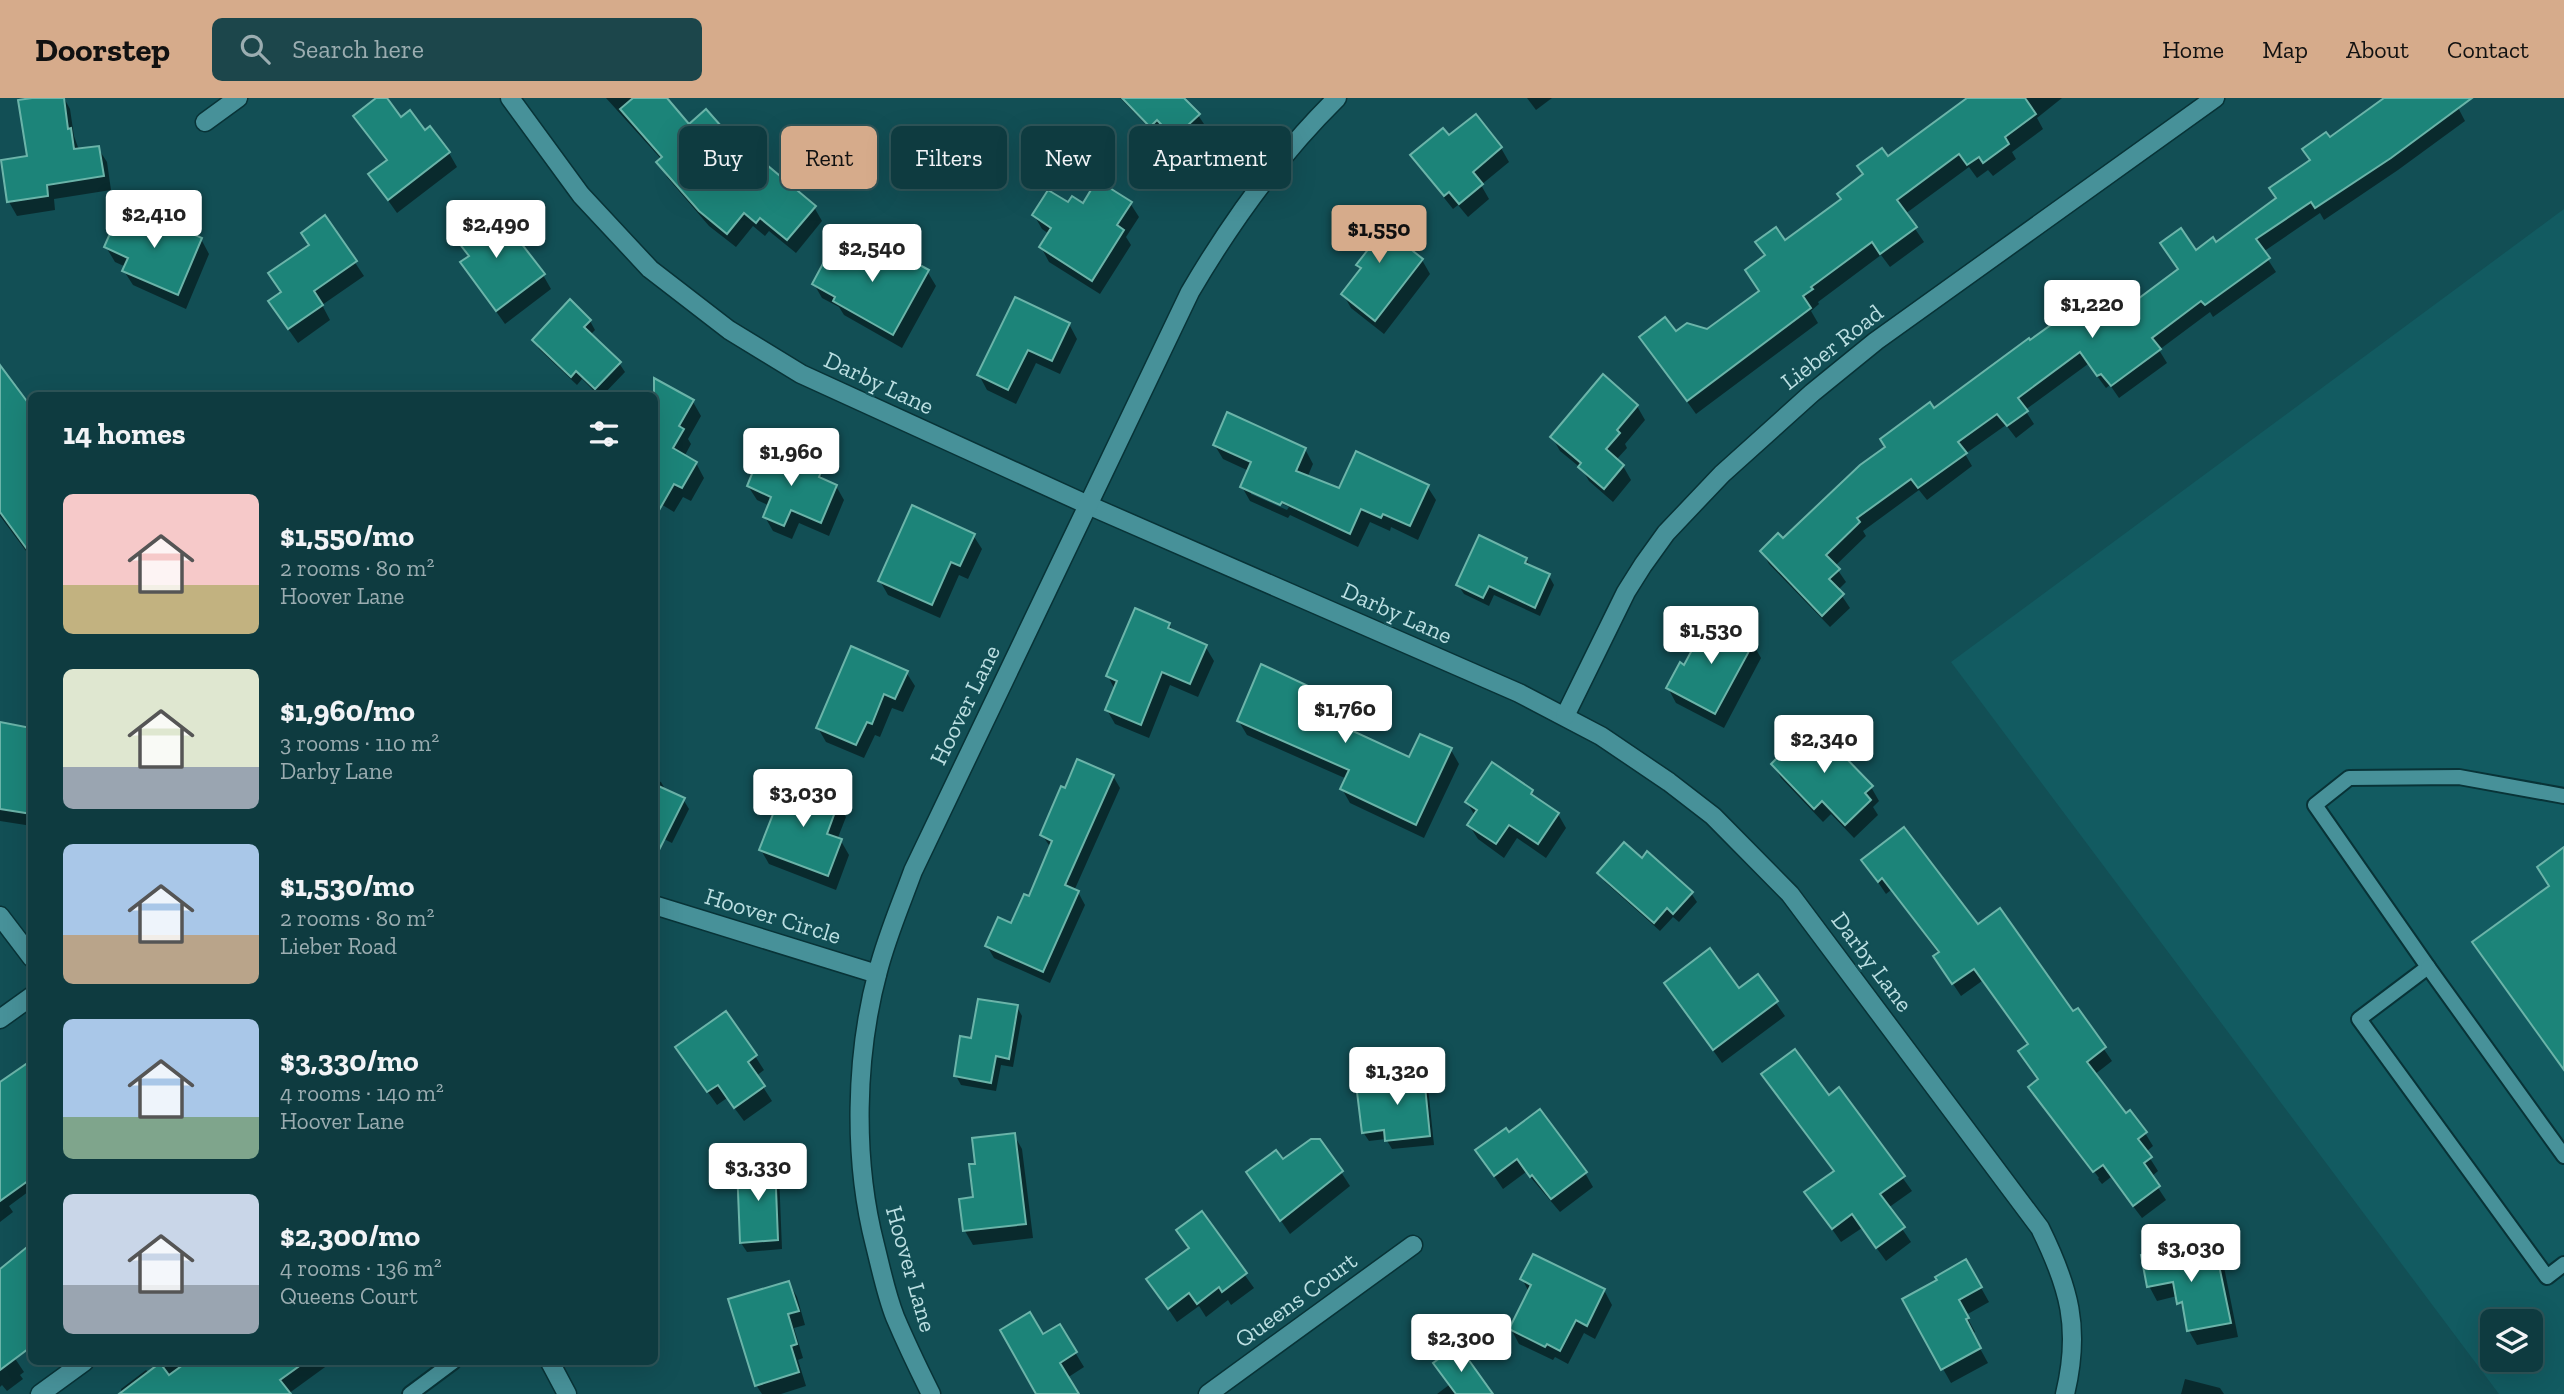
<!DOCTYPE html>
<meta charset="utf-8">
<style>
body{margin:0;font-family:"Zilla Slab",serif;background:#1c464b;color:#f1f3f6;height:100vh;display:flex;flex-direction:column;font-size:26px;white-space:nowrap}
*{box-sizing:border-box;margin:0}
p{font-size:23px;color:#9badb1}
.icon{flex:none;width:38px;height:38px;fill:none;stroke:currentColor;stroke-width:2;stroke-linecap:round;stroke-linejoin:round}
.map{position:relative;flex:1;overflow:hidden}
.drawer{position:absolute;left:28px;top:294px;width:630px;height:973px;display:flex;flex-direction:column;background:#0e3b40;border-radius:10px;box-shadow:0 7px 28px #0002,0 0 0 2px #2e5559}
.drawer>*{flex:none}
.guide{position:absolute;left:679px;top:28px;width:665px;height:63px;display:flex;gap:14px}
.fabs{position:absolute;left:2480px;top:1211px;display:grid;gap:14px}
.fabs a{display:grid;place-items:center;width:63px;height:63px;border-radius:10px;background:#0e3b40;box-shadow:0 7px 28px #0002,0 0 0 2px #2e5559;font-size:35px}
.price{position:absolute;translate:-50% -60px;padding:0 16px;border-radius:7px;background:#fff;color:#222;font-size:23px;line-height:46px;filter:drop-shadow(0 2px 4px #0008)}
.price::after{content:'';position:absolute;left:50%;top:42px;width:21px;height:16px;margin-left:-10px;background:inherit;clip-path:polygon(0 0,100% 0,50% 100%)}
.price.selected{background:#d6ab8b;color:#111}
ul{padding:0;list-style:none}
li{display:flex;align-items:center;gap:21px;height:175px;padding:0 35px}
li span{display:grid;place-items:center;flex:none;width:196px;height:140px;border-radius:10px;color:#555}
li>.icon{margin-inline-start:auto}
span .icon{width:84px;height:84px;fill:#fffc;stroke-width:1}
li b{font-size:30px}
h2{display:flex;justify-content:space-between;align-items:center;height:84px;padding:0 35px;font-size:30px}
.pill{padding:0 24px;border-radius:10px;background:#0e3b40;box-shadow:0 7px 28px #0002,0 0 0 2px #2e5559;font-size:24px;line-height:63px}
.pill.selected{background:#d6ab8b;color:#111}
header{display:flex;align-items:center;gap:42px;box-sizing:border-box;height:98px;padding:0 35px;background:#d6ab8b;color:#111}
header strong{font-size:33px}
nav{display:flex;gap:38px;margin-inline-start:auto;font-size:24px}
.search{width:490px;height:63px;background:#1c464b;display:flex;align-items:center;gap:18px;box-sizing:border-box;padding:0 24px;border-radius:10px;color:#9badb1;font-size:26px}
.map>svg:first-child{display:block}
.built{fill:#125b61;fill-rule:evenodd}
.shadow{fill:#0007;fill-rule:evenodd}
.building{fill:#1c8479;stroke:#6bb4a9;stroke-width:2}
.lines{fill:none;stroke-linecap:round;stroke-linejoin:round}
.service-casing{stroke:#083337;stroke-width:18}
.minor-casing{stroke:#083337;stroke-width:21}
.service{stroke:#479199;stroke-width:14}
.minor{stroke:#479199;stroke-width:18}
.labels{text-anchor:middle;stroke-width:5;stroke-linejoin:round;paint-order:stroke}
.street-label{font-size:24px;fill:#badee1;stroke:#124f55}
</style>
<header>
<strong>Doorstep</strong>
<div class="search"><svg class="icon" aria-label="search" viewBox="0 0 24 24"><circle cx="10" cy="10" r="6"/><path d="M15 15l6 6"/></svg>Search here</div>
<nav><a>Home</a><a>Map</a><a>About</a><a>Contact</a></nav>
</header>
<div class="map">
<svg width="2564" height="1296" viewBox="0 0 2564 1296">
<rect width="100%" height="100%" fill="#124f55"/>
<path class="built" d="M2564,111V1296H2499L1951,564ZM2492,1223H2530V1262H2492Z"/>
<g class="shadow">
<path d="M43,0H64L70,11L74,38L79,52L98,50L107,64L111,92L54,101L55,112L17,118L9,104L29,59Z"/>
<path d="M379,0H385L401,22L425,35L449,55L457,69L397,115L370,77L387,64L355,19Z"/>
<path d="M606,0H664L689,28L814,109L822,123L796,155L769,133L765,138L753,128L736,149L709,128L667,79L659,65L662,62Z"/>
<path d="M1120,0H1182L1198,17L1204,26L1180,48L1163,31L1156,37Z"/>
<path d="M1527,0H1552L1536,12Z"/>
<path d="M1970,0H2062L2037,20L2043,31L2012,54L2016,61L1993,78L1988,72L1977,80L1969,69L1905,116L1924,144L1890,169L1881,157L1818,204L1819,206L1811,213L1818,225L1696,316L1641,239L1708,233L1760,194L1766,159L1757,145H1785L1842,102L1887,60Z"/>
<path d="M2387,0H2453L2465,23L2398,72L2324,122L2320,115L2263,154L2276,174L2213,219L2210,214L2159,252L2167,265L2119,300L2110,287L2106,290L2088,266L2025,312L2034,326L2016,340L2006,327L1965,356L1972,368L1927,402L1919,392L1863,433L1866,438L1835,468L1846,484L1838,492L1850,510L1830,529L1769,466L1762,454L1783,443L1934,313L2111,223L2179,173L2162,146L2196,154L2216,146L2278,101L2330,42Z"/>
<path d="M1449,39L1501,50L1509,64L1481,87L1489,101L1468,119L1458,107L1453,111L1421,71L1413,57Z"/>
<path d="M1130,105L1139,119L1126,139L1131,147L1100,196L1049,164L1041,149L1049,136L1042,131L1034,117L1068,106Z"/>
<path d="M325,120L364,178L322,207L330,222L298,245L279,218L283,196Z"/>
<path d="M145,125L201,141L209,156L186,211L133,187L124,173L126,169L115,164L106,149Z"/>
<path d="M1351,132L1395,134L1402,147L1422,162L1430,176L1384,236L1351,210L1343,196L1361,172L1358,167L1368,154L1359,146Z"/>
<path d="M499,135L543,177L551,191L505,226L462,165L469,160L454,136Z"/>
<path d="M858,163L927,173L936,188L902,250L844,217L839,209L822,200L814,186Z"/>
<path d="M590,223L595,232L590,237L619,265L625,274L602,298H599L582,281L577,287L539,251L534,242Z"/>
<path d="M1069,226L1077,241L1060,276L1036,265L1016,306L987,292L979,277Z"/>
<path d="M0,270L32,313V461L0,418Z"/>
<path d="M657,288L693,304L701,318L688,341L691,346L684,359L696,365L704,380L691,403L683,399L674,414L656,403L654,298H651Z"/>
<path d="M1637,308L1645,322L1625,346L1627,350L1616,362L1623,368L1631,382L1613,404L1589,383L1582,371L1560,353L1552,339Z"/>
<path d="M1214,346L1305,351L1313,366L1307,380L1340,392L1427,388L1436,402L1418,442L1391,429L1390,433L1370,424L1358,449L1290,417L1288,420L1250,403L1242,389L1249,373L1223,361ZM1251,392L1289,409L1287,412L1251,396Z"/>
<path d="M820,375L824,383L836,388L844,402L829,438L799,425L792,441L773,433L765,419L770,408L757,402L748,388Z"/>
<path d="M973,437L982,451L968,481L959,477L940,520L888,497L880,483Z"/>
<path d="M1526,461L1531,469L1549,478L1554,487L1540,518L1494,497L1489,508L1464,496L1458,487Z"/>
<path d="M1169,526L1174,535L1205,548L1214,563L1198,599L1170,587L1149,640L1115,626L1107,612L1115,592L1108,578Z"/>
<path d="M1753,546L1761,560L1724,630L1676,605L1668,590L1685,569Z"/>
<path d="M906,574L915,588L903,614L892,610L880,639L875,637L864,660L826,644L818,630Z"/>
<path d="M1337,603L1345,617L1340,629L1410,661L1451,652L1459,666L1424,740L1350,705L1342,691L1347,681L1247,637L1238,622Z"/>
<path d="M0,626L32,631V728L0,723Z"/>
<path d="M1773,666L1871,689L1879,703L1873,709L1878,717L1854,740L1831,716L1823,724L1781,680Z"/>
<path d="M1113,678L1120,690L1074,793L1078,794L1085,807L1050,885L994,860L987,848L1012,827L1030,800L1051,750L1042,737L1066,692Z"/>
<path d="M654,681L661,684L666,693L683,701L689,711L672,745L654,736Z"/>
<path d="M1532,694L1536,701L1558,716L1566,730L1546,760L1517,740L1504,760L1478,741L1469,727L1475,718L1467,704Z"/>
<path d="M837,705L846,719L837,742L841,743L849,757L836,792L769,766L761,752Z"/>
<path d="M2564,752V973L2485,863L2474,844L2550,789Z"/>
<path d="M1642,762L1691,795L1697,804L1679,824L1673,819L1660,833L1605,784L1599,775Z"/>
<path d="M1863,762L1977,829L2073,915L2077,912L2112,963L2094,977L2125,1018L2145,1035L2153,1048L2146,1054L2158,1073L2151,1079L2166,1102L2142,1120L2111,1079L2102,1086L2098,1081L2099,1080L2039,1000V983L2020,954L2029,948L1982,883L1961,898L1935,859L1939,856L1891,792L1886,796Z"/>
<path d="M1758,879L1785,918L1722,965L1666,886L1739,893Z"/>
<path d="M1017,909L1022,918L1013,969L1001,967L996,993L961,987L956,978L973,942Z"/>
<path d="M755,958L764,972L756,978L772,1003L744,1023L727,1000L717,1007L686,963Z"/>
<path d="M32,964V1091L9,1108L13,1114L0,1124V994Z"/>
<path d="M1422,970L1427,979L1434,1047L1392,1051L1386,1041L1369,1043L1363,1034L1398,987Z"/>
<path d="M1764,977L1829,999L1839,991L1912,1093L1888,1110L1911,1144L1886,1163L1862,1130L1841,1144L1807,1095L1835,1074Z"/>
<path d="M1509,1036L1585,1075L1593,1089L1560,1114L1526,1074L1503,1091L1477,1053Z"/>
<path d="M1014,1037L1022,1051L1033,1140L973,1147L965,1133L961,1103L975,1101L977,1067Z"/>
<path d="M774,1067L779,1076L782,1151L747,1154L741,1145Z"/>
<path d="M1248,1074H1341L1350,1088L1290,1136Z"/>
<path d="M1201,1116L1254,1190L1231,1207L1228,1202L1206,1219L1199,1208L1177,1224L1148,1181L1190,1151L1178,1133Z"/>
<path d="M2215,1150L2223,1164L2238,1239L2197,1247L2189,1233L2186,1218L2177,1198L2157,1203L2149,1188L2176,1151L2179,1157Z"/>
<path d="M1966,1163L1989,1204L1966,1217L1975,1234L1972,1236L1988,1265L1951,1285L1904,1202L1939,1183Z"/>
<path d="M1522,1181L1604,1192L1612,1207L1595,1241L1584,1235L1568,1266L1555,1259L1553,1262L1519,1246L1511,1231L1529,1194Z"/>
<path d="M789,1185L797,1199L805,1227L794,1230L803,1260L798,1262L806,1288L781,1296H762L756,1287Z"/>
<path d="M1059,1228L1084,1269L1067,1280L1077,1296H1037L1014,1257Z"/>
<path d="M0,1238L24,1274L20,1277L23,1281L7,1293L2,1287L0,1289Z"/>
<path d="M172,1264H332L288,1296H122L121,1291L146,1272L149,1275L162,1271Z"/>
<path d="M1436,1266L1489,1296H1437L1449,1287Z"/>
<path d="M2185,1281L2220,1290L2224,1296H2181Z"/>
</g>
<g class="building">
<path d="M32,0H64L68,31L71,30L74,51L99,48L104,78L47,87L48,98L7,104L1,62L27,58L18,2Z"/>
<path d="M376,0H387L401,19L410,12L425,32L430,28L450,54L388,102L368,76L387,62L353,18Z"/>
<path d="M633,0H667L689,26L706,11L751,62L755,57L816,108L787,142L760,120L756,125L744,115L727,136L699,113L656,64L662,59L620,11Z"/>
<path d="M1122,0H1184L1200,16L1174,40L1157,22L1150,29Z"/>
<path d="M1967,0H2025L2036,16L2005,39L2009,46L1983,65L1979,59L1967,67L1959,56L1897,102L1917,129L1880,156L1872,144L1811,189L1813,191L1803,198L1811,210L1687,303L1639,239L1665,219L1676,233L1687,225L1707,231L1759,193L1745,172L1765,157L1755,144L1776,129L1785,142L1841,101L1837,96L1863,76L1857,68L1882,50L1888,58Z"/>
<path d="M2384,0H2472L2391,60L2315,110L2311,104L2256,141L2270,160L2205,207L2201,203L2152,240L2161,251L2111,288L2101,276L2097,278L2080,254L2018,300L2028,313L2007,328L1997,316L1958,344L1967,355L1918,390L1911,381L1857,420L1860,424L1826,457L1840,471L1829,481L1844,496L1822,518L1760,453L1778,435L1783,440L1860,367L1885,349L1880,341L1930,304L1934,310L2029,240L2030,242L2094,196L2111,221L2178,171L2160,145L2181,130L2196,152L2213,139L2216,144L2276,100L2269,90L2310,62L2302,51L2326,34L2330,39Z"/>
<path d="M1476,16L1502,49L1473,74L1483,86L1459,106L1449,94L1444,98L1410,57L1443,30L1449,37Z"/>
<path d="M1097,82L1132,104L1117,127L1124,132L1092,183L1039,149L1051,130L1032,117L1048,92L1068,104L1072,98L1083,105Z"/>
<path d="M1366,109L1396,133L1393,137L1423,161L1375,223L1341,196L1361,170L1356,167L1370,149L1348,132Z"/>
<path d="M484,112L499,132L507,127L545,176L496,213L460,164L469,158L452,136Z"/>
<path d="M120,113L144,123L147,116L202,140L178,197L122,173L128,160L104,149Z"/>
<path d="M325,117L357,163L314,193L323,207L288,231L268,203L281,194L268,175L309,147L301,135Z"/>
<path d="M867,143L892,156L894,153L929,172L893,237L833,203L835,199L812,186L833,147L857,160Z"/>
<path d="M1015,199L1070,225L1052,263L1028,252L1008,292L977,277Z"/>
<path d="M570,201L591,222L584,229L621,264L595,291L576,273L571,279L532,242Z"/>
<path d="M0,267L32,310V458L0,414Z"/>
<path d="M1603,276L1638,307L1617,332L1620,335L1606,351L1624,367L1604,391L1578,369L1581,365L1550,339Z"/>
<path d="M654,280L694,302L679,328L684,331L673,350L697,364L682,390L674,386L654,421Z"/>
<path d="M1227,314L1306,350L1296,373L1339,390L1356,353L1429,387L1410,428L1383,416L1381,420L1361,411L1350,436L1282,404L1280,407L1240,389L1251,364L1213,347Z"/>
<path d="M763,349L821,374L819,379L837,387L821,425L791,412L784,428L763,419L771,399L747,388Z"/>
<path d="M912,407L975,436L960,468L951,464L932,507L878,483Z"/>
<path d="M1479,437L1527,460L1525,465L1550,476L1535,510L1489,488L1483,500L1456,487Z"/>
<path d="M1135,510L1170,525L1168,530L1207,547L1190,586L1162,574L1141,627L1105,612L1117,583L1106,578Z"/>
<path d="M1709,520L1754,544L1715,616L1666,590L1680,564L1684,567Z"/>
<path d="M851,548L908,573L895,601L884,596L872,626L867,624L856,647L816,630Z"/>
<path d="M1261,566L1338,602L1329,622L1409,659L1420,636L1452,650L1416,727L1340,691L1349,672L1237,623Z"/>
<path d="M0,624L31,630L32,716L0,711Z"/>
<path d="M1812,625L1873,688L1865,695L1871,702L1845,727L1822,703L1814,711L1771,666Z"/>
<path d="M1077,661L1114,677L1065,787L1079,793L1043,874L985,848L998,819L1011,825L1024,796L1029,798L1052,743L1040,737L1061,688L1065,690Z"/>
<path d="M1492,664L1533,692L1531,696L1559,715L1538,746L1509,727L1496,746L1467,727L1477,712L1465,704Z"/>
<path d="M786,683L839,703L827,736L842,741L828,778L759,752Z"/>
<path d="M654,686L685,700L654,762Z"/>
<path d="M1904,729L1978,826L2000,810L2073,913L2078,910L2106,949L2087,964L2126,1015L2130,1012L2147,1034L2138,1041L2152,1059L2144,1065L2160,1088L2133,1108L2103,1067L2093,1074L2028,989L2038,981L2018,953L2028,946L1974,871L1952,886L1933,858L1939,854L1882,780L1878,784L1861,762Z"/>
<path d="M1624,744L1642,760L1647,753L1693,794L1673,816L1667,810L1654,825L1597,775Z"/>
<path d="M2564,749V972L2472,844L2549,788L2537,769Z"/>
<path d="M1710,850L1739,890L1758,876L1778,903L1713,952L1664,885Z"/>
<path d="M978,901L1018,907L1009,961L996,958L991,985L954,978L960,938L971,940Z"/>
<path d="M726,913L757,957L748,964L765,988L734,1010L718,987L707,994L675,949Z"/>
<path d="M1795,951L1829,997L1839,989L1905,1078L1880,1096L1905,1129L1876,1150L1852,1116L1832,1131L1804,1094L1834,1073L1761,976Z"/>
<path d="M32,962V1080L0,1103V984Z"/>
<path d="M1423,968L1430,1038L1385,1043L1384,1032L1362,1035L1357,994L1375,992V987L1396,985L1394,971Z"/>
<path d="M1540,1011L1587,1074L1551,1101L1532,1077L1530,1079L1517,1061L1494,1078L1475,1052L1506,1030L1509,1034Z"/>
<path d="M1015,1035L1026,1126L963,1133L959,1101L973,1099L969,1066H975L972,1040Z"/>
<path d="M1311,1041H1320L1343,1073L1280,1123L1246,1074L1276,1052L1283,1061Z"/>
<path d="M775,1065L778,1142L740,1145L737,1068Z"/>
<path d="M1202,1113L1247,1175L1222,1194L1219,1189L1197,1206L1189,1195L1168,1211L1146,1181L1189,1150L1176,1132Z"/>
<path d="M32,1145V1248L0,1272V1171Z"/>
<path d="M2215,1148L2231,1225L2187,1233L2182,1204L2177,1206L2173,1184L2147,1189L2141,1157L2177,1149L2178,1156Z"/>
<path d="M1533,1156L1605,1191L1587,1228L1576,1222L1560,1253L1547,1246L1545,1249L1509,1231L1531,1187L1520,1181Z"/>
<path d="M1966,1161L1982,1189L1959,1202L1969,1220L1966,1221L1981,1250L1941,1272L1902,1201L1937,1182L1935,1179Z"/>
<path d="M789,1183L799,1213L788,1216L797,1246L791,1248L799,1274L755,1288L728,1201Z"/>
<path d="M1030,1214L1043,1236L1060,1226L1077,1254L1060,1265L1079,1296H1036L1000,1232Z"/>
<path d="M1458,1247L1493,1296H1456L1433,1265Z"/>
<path d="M187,1264H305L280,1282L291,1296H119L160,1265L169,1277Z"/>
</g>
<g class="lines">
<g class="service-casing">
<g id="service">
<path d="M2564,698L2459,679L2349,680L2315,707L2428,869L2359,921L2547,1179L2564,1166"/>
<path d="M2428,869L2564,1058"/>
<path d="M410,1296L453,1264"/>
</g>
</g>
<g class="minor-casing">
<g id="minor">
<path d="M510,0L581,97L650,171L729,232L801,276L1088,407L1519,595L1601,638L1669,684L1713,718L1790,796L2040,1130C2069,1189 2081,1230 2065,1296"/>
<path d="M205,24L238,0"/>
<path d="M1565,618L1626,494L1643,467L1666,435L1722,376L1812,295L1876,243L2215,0"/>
<path d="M654,807L877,876"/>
<path d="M0,818L32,860"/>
<path d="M0,921L32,898"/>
<path d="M550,1264L567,1296"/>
<path d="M40,1296L84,1264"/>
<path d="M931,1296C918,1270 906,1245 895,1219C886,1196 881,1171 875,1147C853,1062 855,958 878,873C887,838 901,806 913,773L1190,194C1231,124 1279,57 1337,0"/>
<path d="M1208,1296L1413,1147"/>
</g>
</g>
<use href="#service" class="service"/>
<use href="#minor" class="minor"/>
</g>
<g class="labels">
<g class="street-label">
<text transform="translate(1832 249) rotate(-38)" y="8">Lieber Road</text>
<text transform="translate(879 285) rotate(25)" y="8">Darby Lane</text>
<text transform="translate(1397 515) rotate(24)" y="8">Darby Lane</text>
<text transform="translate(965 607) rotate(-64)" y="8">Hoover Lane</text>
<text transform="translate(773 818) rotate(17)" y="8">Hoover Circle</text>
<text transform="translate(1872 864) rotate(53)" y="8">Darby Lane</text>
<text transform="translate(911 1171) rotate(74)" y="8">Hoover Lane</text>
<text transform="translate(1296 1202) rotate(-36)" y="8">Queens Court</text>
</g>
</g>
</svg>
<div class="fabs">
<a><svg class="icon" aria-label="layers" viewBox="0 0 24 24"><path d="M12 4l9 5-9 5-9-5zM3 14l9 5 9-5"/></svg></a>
</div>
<b class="price" style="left:154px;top:152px">$2,410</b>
<b class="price" style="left:496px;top:162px">$2,490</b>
<b class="price selected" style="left:1379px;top:167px">$1,550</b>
<b class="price" style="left:872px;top:186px">$2,540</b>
<b class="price" style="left:2092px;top:242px">$1,220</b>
<b class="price" style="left:791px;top:390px">$1,960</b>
<b class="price" style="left:1711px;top:568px">$1,530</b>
<b class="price" style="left:1345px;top:647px">$1,760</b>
<b class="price" style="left:1824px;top:677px">$2,340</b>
<b class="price" style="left:803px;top:731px">$3,030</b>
<b class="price" style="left:1397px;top:1009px">$1,320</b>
<b class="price" style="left:758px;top:1105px">$3,330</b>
<b class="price" style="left:2191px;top:1186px">$3,030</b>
<b class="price" style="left:1461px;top:1276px">$2,300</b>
<div class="guide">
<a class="pill">Buy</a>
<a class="pill selected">Rent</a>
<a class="pill">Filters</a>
<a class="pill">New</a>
<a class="pill">Apartment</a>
</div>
<section class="drawer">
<h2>14 homes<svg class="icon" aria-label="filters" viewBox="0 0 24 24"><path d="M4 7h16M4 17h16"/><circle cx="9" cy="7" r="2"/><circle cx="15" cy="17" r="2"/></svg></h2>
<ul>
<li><span style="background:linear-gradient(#f6c9c9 65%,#c2b280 0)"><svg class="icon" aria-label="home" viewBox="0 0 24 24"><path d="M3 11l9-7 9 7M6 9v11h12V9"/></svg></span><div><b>$1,550/mo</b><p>2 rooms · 80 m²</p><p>Hoover Lane</p></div></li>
<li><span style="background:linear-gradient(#dfe7d0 70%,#9aa5b1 0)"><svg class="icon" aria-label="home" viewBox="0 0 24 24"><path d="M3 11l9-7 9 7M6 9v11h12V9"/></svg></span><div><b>$1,960/mo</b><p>3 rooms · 110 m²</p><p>Darby Lane</p></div></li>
<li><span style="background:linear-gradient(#a9c7e8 65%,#b9a48a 0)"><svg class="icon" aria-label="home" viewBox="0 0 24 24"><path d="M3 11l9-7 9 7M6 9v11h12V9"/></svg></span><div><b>$1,530/mo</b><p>2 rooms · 80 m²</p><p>Lieber Road</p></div></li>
<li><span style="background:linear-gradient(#a9c7e8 70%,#7fa58c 0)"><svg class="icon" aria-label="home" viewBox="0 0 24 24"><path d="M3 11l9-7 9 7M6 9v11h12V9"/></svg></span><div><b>$3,330/mo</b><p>4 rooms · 140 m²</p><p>Hoover Lane</p></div></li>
<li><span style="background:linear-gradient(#c9d6e8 65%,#9aa5b1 0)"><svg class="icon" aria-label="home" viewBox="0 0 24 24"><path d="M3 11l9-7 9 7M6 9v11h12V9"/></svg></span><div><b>$2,300/mo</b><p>4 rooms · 136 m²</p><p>Queens Court</p></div></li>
</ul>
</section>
</div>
